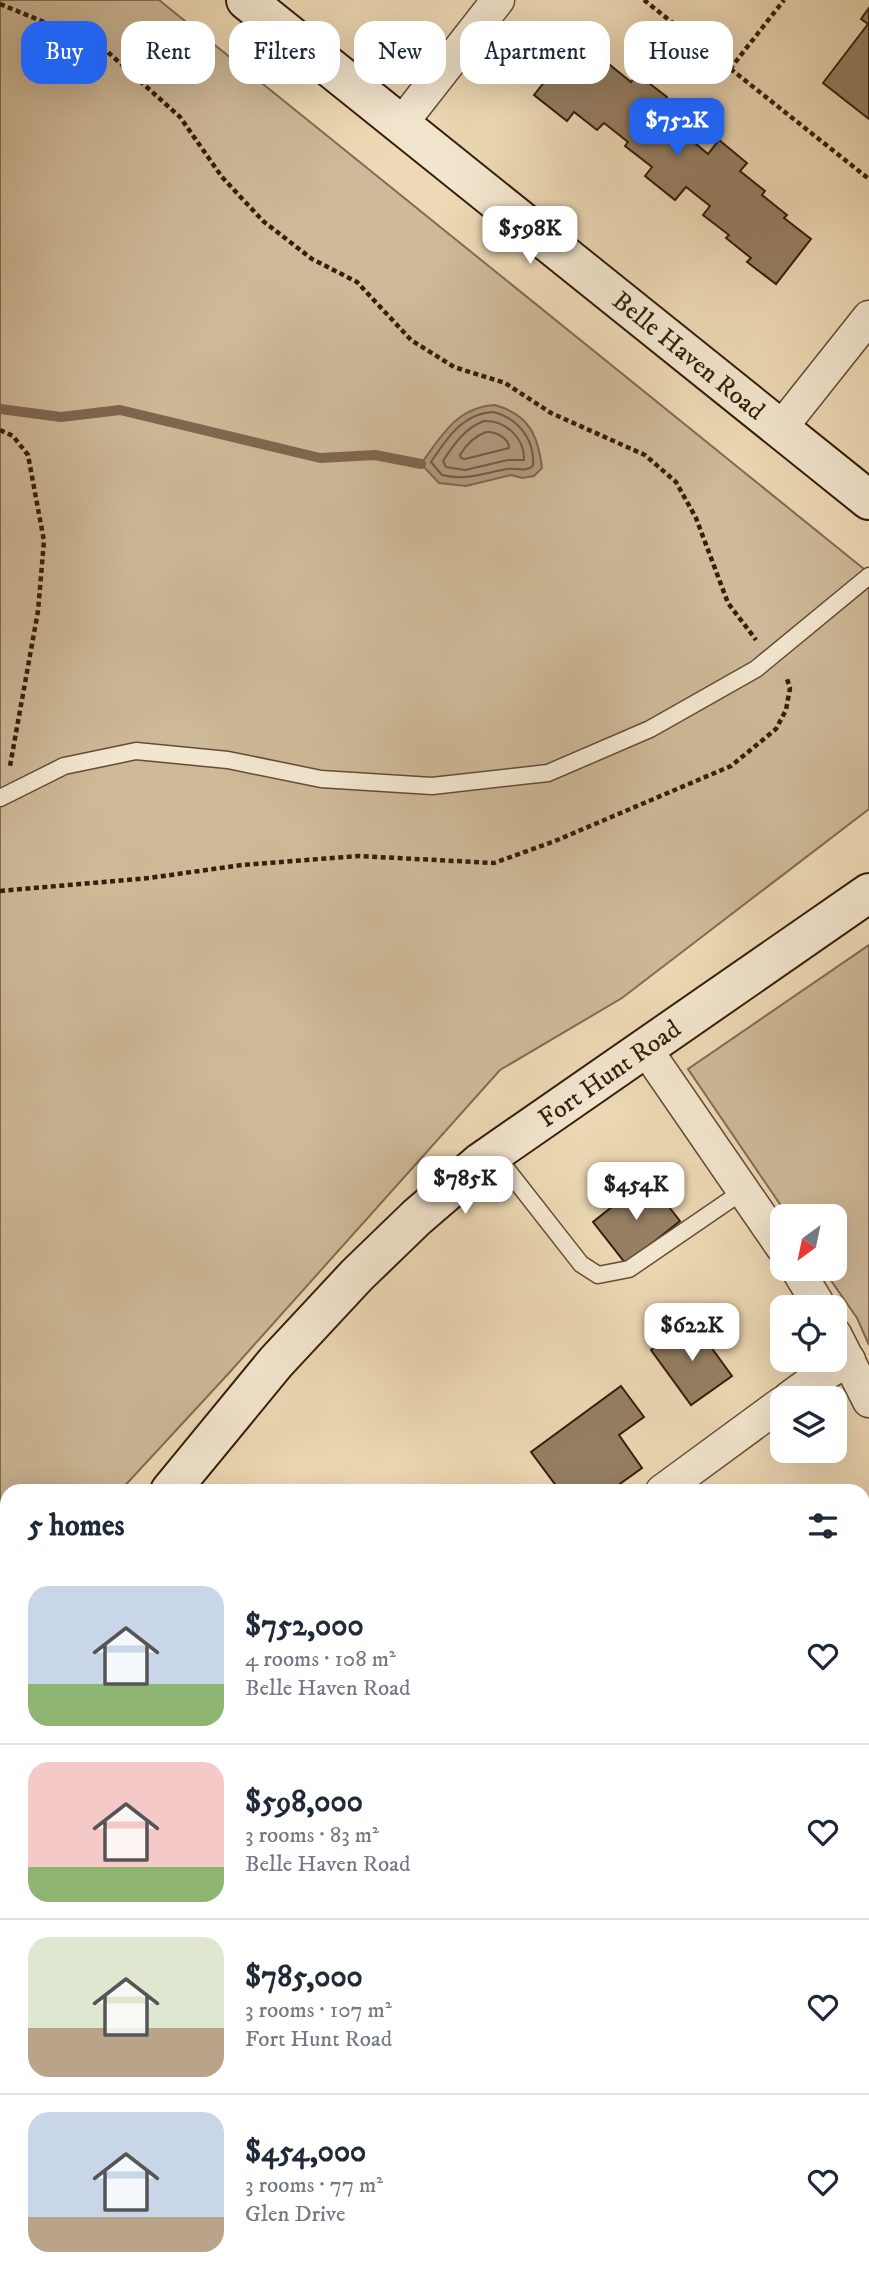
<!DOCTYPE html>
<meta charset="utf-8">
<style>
body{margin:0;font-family:"IM FELL DW Pica",serif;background:#f6f6f7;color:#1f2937;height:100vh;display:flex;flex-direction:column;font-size:26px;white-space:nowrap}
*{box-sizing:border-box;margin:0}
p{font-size:23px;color:#747a83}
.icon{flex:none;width:38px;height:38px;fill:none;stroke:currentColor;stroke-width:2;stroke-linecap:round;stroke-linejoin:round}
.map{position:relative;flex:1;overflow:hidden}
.drawer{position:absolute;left:0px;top:1484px;width:870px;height:800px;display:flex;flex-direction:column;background:#fff;border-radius:21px 21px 0 0;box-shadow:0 7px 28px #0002}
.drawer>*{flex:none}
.hud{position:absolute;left:21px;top:21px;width:828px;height:63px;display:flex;gap:14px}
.needle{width:46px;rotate:213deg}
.buttons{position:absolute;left:770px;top:1204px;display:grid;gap:14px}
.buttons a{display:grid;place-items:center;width:77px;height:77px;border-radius:14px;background:#fff;box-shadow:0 7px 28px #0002;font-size:35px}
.price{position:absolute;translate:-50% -60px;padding:0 16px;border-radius:14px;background:#fff;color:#222;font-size:23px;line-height:46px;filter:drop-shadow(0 2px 4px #0008)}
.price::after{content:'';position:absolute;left:50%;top:42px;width:21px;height:16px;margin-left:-10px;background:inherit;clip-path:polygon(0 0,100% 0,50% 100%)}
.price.active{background:#2563eb;color:#fff}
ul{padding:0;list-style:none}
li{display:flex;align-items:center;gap:21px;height:175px;padding:0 28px}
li+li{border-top:2px solid #e0e1e3}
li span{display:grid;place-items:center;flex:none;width:196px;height:140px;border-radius:21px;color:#555}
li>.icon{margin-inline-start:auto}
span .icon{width:84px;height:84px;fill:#fffc;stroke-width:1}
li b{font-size:30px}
h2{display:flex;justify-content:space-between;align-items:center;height:84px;padding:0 28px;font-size:30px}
.chip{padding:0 24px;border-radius:21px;background:#fff;box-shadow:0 7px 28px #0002;font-size:24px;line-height:63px}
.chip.active{background:#2563eb;color:#fff}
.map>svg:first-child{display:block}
.green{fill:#ceb998;stroke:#826b52;stroke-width:2}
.water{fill:#af997b;stroke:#7f674e;stroke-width:2}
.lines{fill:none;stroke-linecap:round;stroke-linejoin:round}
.shore{stroke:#735b43;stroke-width:2}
.stream{stroke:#7f674e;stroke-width:10}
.building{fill:#967f63;stroke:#371d0b;stroke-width:2}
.lane-casing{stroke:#644c36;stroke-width:19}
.street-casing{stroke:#644c36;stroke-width:35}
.secondary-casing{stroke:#371d0b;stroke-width:42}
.path{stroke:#371d0b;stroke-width:4.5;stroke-dasharray:5 3.5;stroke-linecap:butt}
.lane{stroke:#f3e6cf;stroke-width:16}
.street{stroke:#f3e6cf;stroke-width:32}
.secondary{stroke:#f3e6cf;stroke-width:38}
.labels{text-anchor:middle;stroke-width:6;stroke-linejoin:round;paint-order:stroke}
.street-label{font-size:26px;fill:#371d0b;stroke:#f3e6cf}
</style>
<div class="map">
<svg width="869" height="2283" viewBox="0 0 869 2283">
<rect width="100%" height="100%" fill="#edd9b5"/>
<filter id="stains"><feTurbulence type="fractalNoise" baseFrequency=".00286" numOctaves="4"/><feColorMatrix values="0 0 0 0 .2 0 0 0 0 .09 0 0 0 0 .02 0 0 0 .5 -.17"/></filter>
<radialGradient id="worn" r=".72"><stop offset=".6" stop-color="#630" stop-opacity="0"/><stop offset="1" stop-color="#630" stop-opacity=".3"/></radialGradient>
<g class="green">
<path d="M0,0H159L869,573V809L622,998L500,1070L229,1373L120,1491H7V1602L0,1609Z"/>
<path d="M869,945V1345L857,1318L823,1269H835V1216H788L688,1069Z"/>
</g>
<path class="water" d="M495,405C529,415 538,435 542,468L534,476L522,478L511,475L466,486L439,483L421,464C441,436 457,407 495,405Z"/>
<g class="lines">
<g class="shore">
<path d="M494,412C519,419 535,440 533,466C524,473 517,467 507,469C483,473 467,481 442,475L431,462C447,438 463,413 494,412Z"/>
<path d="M484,421C505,420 525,438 524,460H508L465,470L446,467L443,461C454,444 465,428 484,421Z"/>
<path d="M486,432C495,431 509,438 509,448L465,459L461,458L460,455C466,445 475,436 486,432Z"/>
</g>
<path class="stream" d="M0,409L61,417L120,410L320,458L375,455L421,464"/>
</g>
<g class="building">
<path d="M869,8V119L823,83L868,24L861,19Z"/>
<path d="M572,47L599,68L605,61L631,82L637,74L667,97L663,103L689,123L682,132L708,154L719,140L747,163L740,171L765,191L762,195L787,215L784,218L811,239L776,284L747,262L751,258L726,238L729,235L703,215L710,206L686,187L675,200L645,176L652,167L625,146L628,142L604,123L597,130L574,112L567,121L534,95Z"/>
<path d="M647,1179L680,1221L626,1264L593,1222Z"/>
<path d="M692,1321L732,1376L691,1405L651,1350Z"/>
<path d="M621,1386L644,1417L619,1435L642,1468L610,1491H560L531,1452Z"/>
<path d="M868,1642L869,1742H868L863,1726V1644Z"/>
<path d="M7,1881V1915L0,1910V1890Z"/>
<path d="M869,2065V2114L864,2115L869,2172L863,2173V2066Z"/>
<path d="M405,2277H454L456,2283H406Z"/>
<path d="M497,2277H558L561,2283H499Z"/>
<path d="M611,2277H675L678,2283H614Z"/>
</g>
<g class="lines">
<g class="lane-casing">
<g id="lane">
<path d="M0,798L64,766L136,751L228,760L321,779L432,786L548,773L650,729L756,669L869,576"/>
<path d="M494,1153L581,1264L598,1275L629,1269L743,1191"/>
</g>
</g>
<g class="street-casing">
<g id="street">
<path d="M401,124L498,0"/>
<path d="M780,429L869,317"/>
<path d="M645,1048L782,1247"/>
<path d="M797,1269L820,1307"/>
<path d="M835,1334L869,1401"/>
<path d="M789,1398L811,1382L849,1360"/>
<path d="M662,1491L782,1403"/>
<path d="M0,1800L7,1791"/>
<path d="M0,1979L7,1984"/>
<path d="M743,2277V2283"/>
</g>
</g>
<g class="secondary-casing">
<g id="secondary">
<path d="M246,0L869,500"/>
<path d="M170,1491L276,1362L357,1275L417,1217L481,1162L869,893"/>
<path d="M0,1708L7,1699"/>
</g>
</g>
<g class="path">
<path d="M644,0L869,179"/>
<path d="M0,4L100,45L180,117L222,177L263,221L312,259L357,282L411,340L454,367L505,383L551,413L645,455L676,482L696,518L728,603L756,640"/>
<path d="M730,69L784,0"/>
<path d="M0,430L13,436L28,455L44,541L38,611L10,766"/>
<path d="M0,891L149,878L242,865L358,856L494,863L555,841L731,766L776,729L786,710L790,688L786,676"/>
</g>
<use href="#lane" class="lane"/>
<use href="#street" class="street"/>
<use href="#secondary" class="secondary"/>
</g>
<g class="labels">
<g class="street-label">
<text transform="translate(689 355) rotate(39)" y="9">Belle Haven Road</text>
<text transform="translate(609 1073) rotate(-35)" y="9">Fort Hunt Road</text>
</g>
</g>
<rect width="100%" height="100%" filter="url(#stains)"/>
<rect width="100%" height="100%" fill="url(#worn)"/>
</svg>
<div class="buttons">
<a><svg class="needle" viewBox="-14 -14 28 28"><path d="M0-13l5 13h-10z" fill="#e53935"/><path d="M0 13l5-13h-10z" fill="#747a83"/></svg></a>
<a><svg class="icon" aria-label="locate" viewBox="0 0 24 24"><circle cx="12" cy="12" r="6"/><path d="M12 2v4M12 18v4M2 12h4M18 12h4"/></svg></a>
<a><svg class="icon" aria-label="layers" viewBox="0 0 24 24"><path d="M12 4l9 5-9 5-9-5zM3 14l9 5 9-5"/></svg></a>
</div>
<b class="price active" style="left:677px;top:158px">$752K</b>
<b class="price" style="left:530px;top:266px">$598K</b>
<b class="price" style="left:465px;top:1216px">$785K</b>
<b class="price" style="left:636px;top:1222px">$454K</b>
<b class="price" style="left:692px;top:1363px">$622K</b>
<div class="hud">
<a class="chip active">Buy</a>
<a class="chip">Rent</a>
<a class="chip">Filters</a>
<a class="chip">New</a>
<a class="chip">Apartment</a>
<a class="chip">House</a>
</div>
<section class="drawer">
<h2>5 homes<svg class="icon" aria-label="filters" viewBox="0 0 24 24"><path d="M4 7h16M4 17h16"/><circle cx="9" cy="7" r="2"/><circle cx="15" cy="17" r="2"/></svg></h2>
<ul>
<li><span style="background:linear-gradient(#c9d6e8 70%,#8fb573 0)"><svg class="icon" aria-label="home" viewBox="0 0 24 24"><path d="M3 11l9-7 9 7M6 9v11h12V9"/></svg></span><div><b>$752,000</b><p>4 rooms · 108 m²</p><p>Belle Haven Road</p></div><svg class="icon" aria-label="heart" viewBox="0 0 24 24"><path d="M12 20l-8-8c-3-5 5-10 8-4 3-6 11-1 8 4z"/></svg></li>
<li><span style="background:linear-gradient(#f6c9c9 75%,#8fb573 0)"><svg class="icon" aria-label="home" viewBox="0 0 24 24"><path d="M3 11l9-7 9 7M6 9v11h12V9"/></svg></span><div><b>$598,000</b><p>3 rooms · 83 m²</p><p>Belle Haven Road</p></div><svg class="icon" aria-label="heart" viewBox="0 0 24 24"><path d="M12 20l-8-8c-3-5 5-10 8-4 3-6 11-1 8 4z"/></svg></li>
<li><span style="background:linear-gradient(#dfe7d0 65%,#b9a48a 0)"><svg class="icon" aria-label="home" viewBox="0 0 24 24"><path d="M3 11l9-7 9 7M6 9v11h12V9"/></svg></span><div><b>$785,000</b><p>3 rooms · 107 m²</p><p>Fort Hunt Road</p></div><svg class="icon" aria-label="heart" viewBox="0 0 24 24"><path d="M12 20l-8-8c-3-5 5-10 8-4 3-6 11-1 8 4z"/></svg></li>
<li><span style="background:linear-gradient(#c9d6e8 75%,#b9a48a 0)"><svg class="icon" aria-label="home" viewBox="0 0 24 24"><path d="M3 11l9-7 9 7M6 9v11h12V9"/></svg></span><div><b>$454,000</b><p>3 rooms · 77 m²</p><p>Glen Drive</p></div><svg class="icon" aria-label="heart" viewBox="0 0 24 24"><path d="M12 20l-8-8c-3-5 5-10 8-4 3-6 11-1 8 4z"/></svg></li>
</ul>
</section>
</div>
